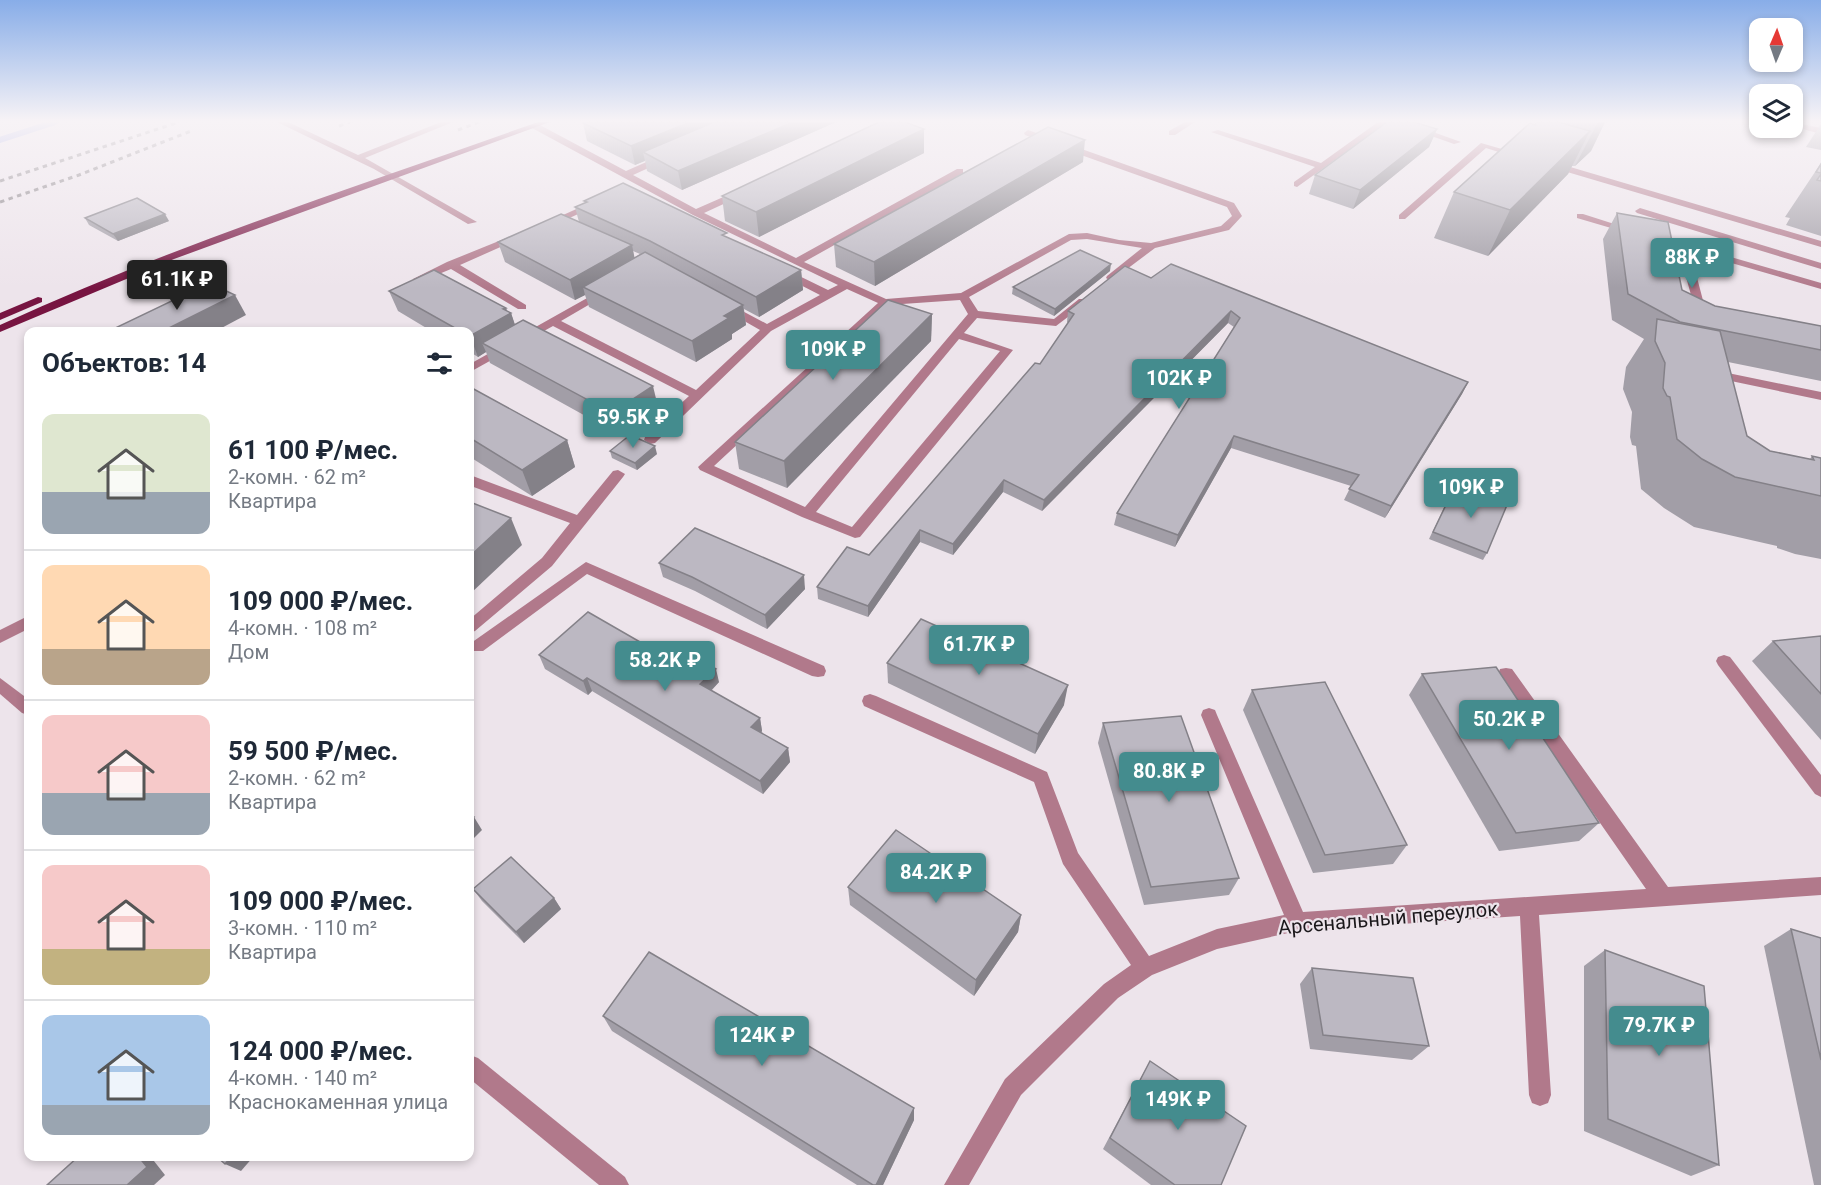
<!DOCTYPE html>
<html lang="ru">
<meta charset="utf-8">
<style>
body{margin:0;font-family:Roboto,sans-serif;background:#f2f2f3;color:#1f2937;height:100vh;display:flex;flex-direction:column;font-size:22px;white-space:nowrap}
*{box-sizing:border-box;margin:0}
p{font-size:20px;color:#747a83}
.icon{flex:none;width:33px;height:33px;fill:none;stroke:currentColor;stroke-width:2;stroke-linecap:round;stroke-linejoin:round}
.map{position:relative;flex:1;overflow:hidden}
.details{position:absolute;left:24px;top:327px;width:450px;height:834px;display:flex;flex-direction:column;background:#fff;border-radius:12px;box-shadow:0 3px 9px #0003}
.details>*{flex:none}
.needle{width:39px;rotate:2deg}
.buttons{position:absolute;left:1749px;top:18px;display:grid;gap:12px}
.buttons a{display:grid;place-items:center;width:54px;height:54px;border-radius:12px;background:#fff;box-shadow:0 3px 9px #0003;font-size:30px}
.price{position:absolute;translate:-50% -51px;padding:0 14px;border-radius:6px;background:#448c8e;color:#fff;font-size:20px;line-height:39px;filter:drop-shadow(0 2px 3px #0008)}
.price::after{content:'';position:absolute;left:50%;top:36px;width:18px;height:14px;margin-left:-9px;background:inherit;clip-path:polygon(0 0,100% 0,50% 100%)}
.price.on{background:#222;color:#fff}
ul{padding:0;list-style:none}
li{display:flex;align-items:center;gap:18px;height:150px;padding:0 18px}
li+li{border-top:2px solid #e0e1e3}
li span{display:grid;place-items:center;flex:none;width:168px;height:120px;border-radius:12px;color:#555}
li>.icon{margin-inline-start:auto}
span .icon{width:72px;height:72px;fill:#fffc;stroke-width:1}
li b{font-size:26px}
h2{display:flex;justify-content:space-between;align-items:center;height:72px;padding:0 18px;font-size:26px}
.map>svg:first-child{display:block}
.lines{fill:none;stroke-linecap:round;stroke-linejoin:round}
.stream{stroke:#99a2e7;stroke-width:6}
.minor{fill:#b1798b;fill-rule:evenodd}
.major{fill:#771441;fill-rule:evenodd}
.rail{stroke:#827c81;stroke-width:3;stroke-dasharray:4.5 4.5;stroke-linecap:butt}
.wall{fill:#a29ea7;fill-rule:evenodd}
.shaded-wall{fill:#848188}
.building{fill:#bcb8c2;stroke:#848188;stroke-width:1.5}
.labels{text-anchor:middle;stroke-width:4.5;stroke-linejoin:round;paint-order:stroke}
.near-street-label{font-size:20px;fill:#1b181b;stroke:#ede4eb}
</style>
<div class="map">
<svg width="1821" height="1185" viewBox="0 0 1821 1185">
<rect width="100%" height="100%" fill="#ede4eb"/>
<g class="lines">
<path class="stream" d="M0,140L55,122"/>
<g class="minor">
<path d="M277,122H288L358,155L441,122H453L365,158L477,222L468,224L374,169Z"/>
<path d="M1185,122H1195L1175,135H1169V131Z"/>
<path d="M1378,122H1388L1297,187L1294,186V182L1315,167L1211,132L1218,130L1321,163Z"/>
<path d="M1392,122H1405L1461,142L1454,144Z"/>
<path d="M1792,122L1821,128V134L1792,126Z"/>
<path d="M532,124H538L626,171L660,156H666V160L633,175L696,209L737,191H743V195L704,213L796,258L957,169H963V173L804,262L886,299L961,293L1069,234L1087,233L1119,240L1151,243L1221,226L1232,216L1227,207L1025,135L1024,133L1028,130L1234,203L1242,216L1229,230L1155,248L1111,281L1106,278L1107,276L1142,248L1087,239L1071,240L969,297L978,311L1054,319L1079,299H1087L1089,301L1056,326L977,318L964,333L1013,350L860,537L855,538L802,517L700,470L698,467L878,303L847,289L771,331L655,443L650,444L644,440L645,437L689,396L553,326L470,372V364L605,288L609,289V293L561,321L696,390L760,330L725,310V306H733L767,324L820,295L781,275V271H789L828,290L838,285L693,215L532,128ZM960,300L968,314L805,507L714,466L888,305ZM959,339L1000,351L852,527L816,512Z"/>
<path d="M1481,143L1526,156L1521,159L1486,148L1405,219H1399V215Z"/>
<path d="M1550,161L1821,241V247L1547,166V162Z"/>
<path d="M592,202L600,204L552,226L543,224Z"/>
<path d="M1640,208L1821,263V269L1637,213L1635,211Z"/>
<path d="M1577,214H1583L1633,230L1628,233L1577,218Z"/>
<path d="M514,235L523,237L460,265L526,305V309H518L451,269L422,281L418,282L413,279L447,262Z"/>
<path d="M1650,236H1658L1821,283V289L1690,251L1705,308L1712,312L1706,315L1696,313L1678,248L1650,240Z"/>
<path d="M1723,372L1821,392V400L1731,381L1730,389H1722L1717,376Z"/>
<path d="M618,470L625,474L623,477L552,566L475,631L470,633V619L542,558L570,523L471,486L470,475L577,515L613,471Z"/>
<path d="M586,562L824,666L826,671L824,676L818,677L812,676L587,574L483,651H471L470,648L471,643Z"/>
<path d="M28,616V629L0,643V630Z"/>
<path d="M1724,655L1730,657L1821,775V797L1815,794L1718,665L1716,661L1718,657Z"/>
<path d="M1506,668L1512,669L1668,887L1821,877V895L1539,915L1551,1095L1548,1103L1540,1106L1532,1103L1529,1095L1520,916L1297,931L1217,949L1152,975L1118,998L1021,1095L969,1185H944L1005,1079L1104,984L1131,965L1063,864L1034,782L864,706L862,701L864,696L870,694L876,696L1047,772L1078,853L1149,956L1217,929L1284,915L1201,715L1203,710L1209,708L1215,710L1217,715L1303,912L1646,889L1500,679L1498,674L1500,669Z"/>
<path d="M0,678L28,699V715L22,713L0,694Z"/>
<path d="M470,1055L478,1058L625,1177L629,1185H599L470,1079Z"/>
</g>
<g class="major">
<path d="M538,122H550L174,259L0,332V325C174,245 358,186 538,122Z"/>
<path d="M38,297L42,298V302L0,320V313Z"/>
</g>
<g class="rail">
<path d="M339,126L350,122"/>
<path d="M458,130L479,122"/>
<path d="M0,181L179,122"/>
<path d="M0,202L79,175L191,131"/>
</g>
</g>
<g class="wall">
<path d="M585,122H836L682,190L647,171L645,160L635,165L587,141L583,123Z"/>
<path d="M1537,122H1605L1591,151L1575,166H1572L1568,174L1488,256L1434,238L1454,192Z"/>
<path d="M1821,124V150L1806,147Z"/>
<path d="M924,129V153L759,237L725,221L722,196Z"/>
<path d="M1437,129L1429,147L1353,209L1309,194L1315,175Z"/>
<path d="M1083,162L875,286L836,267L834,244Z"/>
<path d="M1821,163V236L1786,225L1790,218L1785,217Z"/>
<path d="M584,201L728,238L801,270L803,290L759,317L744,309L746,325L732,334V339L696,362L589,307L585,295L575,300L505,262L498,242L579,222L575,207L585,203ZM633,251L640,254L634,258Z"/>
<path d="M1617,213L1682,290L1715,306L1821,326V381L1728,362L1747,436L1770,451L1810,459L1812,456L1821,458V559L1795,554L1777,548V546L1694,527L1664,508L1641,489L1636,446L1632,445L1630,437L1632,412L1623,389L1626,367L1644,339L1612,320L1603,239Z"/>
<path d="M85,218L169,221L118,241L89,225Z"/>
<path d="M1110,271L1054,316L1012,294L1013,287Z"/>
<path d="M1151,278L1468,382L1462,394L1385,518L1344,500L1351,486L1231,448L1175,547L1114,525L1117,513L1234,327L1228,323L1042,511L1003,492L953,555L920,542L868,617L818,599L817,587L869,555L1040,364L1068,323L1067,322L1068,311Z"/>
<path d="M389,291L506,308L507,311L511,313L515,325L658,407L618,434L490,363L486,352L478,357L470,352V332H433L398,311Z"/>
<path d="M932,314L931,341L787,488L739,469L735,442Z"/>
<path d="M470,387L567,440L575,467L532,496L470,457Z"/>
<path d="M610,451L657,454L637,470L612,458Z"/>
<path d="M1451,493L1487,553L1483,560L1429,539Z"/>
<path d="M659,563L805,589L767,629L695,591L663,577Z"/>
<path d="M1821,636V740L1752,661L1773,641Z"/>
<path d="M539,655L673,661L719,682L711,691L760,718L762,731L761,733L788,748L790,762L763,794L592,691L588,695L545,669Z"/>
<path d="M887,663L1064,705L1035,754L888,683Z"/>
<path d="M1422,674L1599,823L1579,841L1499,851L1409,695Z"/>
<path d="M1252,690L1407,845L1393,864L1313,873L1243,710Z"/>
<path d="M1103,723L1239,878L1229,895L1144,905L1098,743Z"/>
<path d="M848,887L1021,915L1018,932L974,996L850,905Z"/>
<path d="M473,889L554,898L561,909L524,943L482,901Z"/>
<path d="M1791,929L1821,938V1185H1814L1764,946Z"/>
<path d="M1605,950L1719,1165L1691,1176L1584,1131V966Z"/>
<path d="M1312,968L1429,1046L1412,1060L1310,1049L1300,984Z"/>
<path d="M603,1016L914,1108V1120L883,1185H857L612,1031Z"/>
<path d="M1150,1061L1221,1185H1151L1103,1149Z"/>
</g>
<g class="shaded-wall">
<path d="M690,122H735L643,152L645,161L635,165L631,146Z"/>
<path d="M793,122H836L682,190L678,171Z"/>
<path d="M1598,122H1605L1591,151L1575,166Z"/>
<path d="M924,129V153L759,237L756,212Z"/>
<path d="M1437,129L1429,147L1353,209L1360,190Z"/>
<path d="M1590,131L1568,174L1488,256L1510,210Z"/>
<path d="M1085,140L1083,162L875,286L874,262Z"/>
<path d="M165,214L169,221L118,241L113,234Z"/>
<path d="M632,245L636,265L583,287L585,295L575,300L570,280Z"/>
<path d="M1111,264L1110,271L1054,316L1055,309Z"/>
<path d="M801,270L803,290L759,317L756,297Z"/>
<path d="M235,295L246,315L214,332H161Z"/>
<path d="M743,305L746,325L732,334V339L696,362L692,341L724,316Z"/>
<path d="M506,308L508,315L511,313L518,334L482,343L486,352L478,357L470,336Z"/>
<path d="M1231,311L1228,323L1042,511L1044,500Z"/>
<path d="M932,314L931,341L787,488L784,461Z"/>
<path d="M1468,382L1462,394L1385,518L1391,506Z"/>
<path d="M653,386L658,407L618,434L612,413Z"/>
<path d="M1234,436L1231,448L1175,547L1178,535Z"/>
<path d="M567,440L575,467L532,496L522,470Z"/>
<path d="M655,446L657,454L637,470L635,463Z"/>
<path d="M1004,480L1003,492L953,555V544Z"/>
<path d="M511,518L522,545L470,594V556Z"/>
<path d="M920,530V542L868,617V606Z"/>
<path d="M804,575L805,589L767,629L765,615Z"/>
<path d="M716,669L719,682L704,698L700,684Z"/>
<path d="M587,678L592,691L588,695L583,681Z"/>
<path d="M1068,685L1064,705L1035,754L1038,734Z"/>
<path d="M760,718L762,731L754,741L751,727Z"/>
<path d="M788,748L790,762L763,794L760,781Z"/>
<path d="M474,817L482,830L470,842V821Z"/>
<path d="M554,898L561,909L524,943L516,932Z"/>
<path d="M1021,915L1018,932L974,996L976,980Z"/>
<path d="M914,1108V1120L883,1185H876Z"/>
<path d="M138,1156H150L165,1175L154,1185H127Z"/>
<path d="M232,1156H254L241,1171L225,1164Z"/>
</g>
<g class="building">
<path d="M585,122H690L631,146L583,123Z"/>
<path d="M714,122H793L678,171L643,152Z"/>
<path d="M879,122H905L924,129L756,212L722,196Z"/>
<path d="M1387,122H1414L1437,129L1360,190L1315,175Z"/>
<path d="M1537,122H1558L1590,131L1510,210L1454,192L1530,123L1535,125Z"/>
<path d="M1048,127L1085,140L874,262L834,244Z"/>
<path d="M1821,164V173L1816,172Z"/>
<path d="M1821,174V181L1817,180Z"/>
<path d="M623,183L727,233L722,235L801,270L756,297L650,241L575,207L587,202L584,201Z"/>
<path d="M137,198L165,214L113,234L85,218Z"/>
<path d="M1617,213L1668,222L1682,290L1715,306L1821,326V350L1680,322L1628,294Z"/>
<path d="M561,214L632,245L570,280L498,242Z"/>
<path d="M1080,250L1111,264L1055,309L1013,287Z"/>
<path d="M645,252L743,305L724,316L729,318L692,341L583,287Z"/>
<path d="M1171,264L1468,382L1391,506L1349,489L1359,475L1234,436L1178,535L1117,513L1240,318L1231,311L1044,500L1004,480L953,544L920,530L868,606L817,587L847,547L869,555L1035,363L1040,364L1074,314L1068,311L1125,266L1151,278Z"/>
<path d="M434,270L506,308L503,309L511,313L470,336V332H462L389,291Z"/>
<path d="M209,283L235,295L161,332H114L111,330Z"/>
<path d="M888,300L932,314L784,461L735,442Z"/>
<path d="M1657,319L1720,331L1747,436L1770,451L1814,460L1812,456L1821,458V496L1735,477L1702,459L1677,439L1670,397L1667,396L1663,388L1665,363L1655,341Z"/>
<path d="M523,320L653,386L612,413L482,343Z"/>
<path d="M470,387L567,440L522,470L470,438Z"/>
<path d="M630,435L655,446L635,463L610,451Z"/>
<path d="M1455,486L1507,505L1487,553L1433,532Z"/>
<path d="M470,502L511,518L470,556Z"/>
<path d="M695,528L804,575L765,615L692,577L659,563Z"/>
<path d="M588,612L673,661L684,650L716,669L700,684L760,718L751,727L788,748L760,781L587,678L583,681L539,655Z"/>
<path d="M921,619L1068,685L1038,734L887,663Z"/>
<path d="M1821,636V694L1773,641Z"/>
<path d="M1496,667L1599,823L1516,833L1422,674Z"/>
<path d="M1325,682L1407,845L1325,855L1252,690Z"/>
<path d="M1181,716L1239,878L1151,887L1103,723Z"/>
<path d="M470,815L474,817L470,821Z"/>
<path d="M896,830L1021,915L976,980L848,887Z"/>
<path d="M511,857L554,898L516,932L473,889Z"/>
<path d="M1791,929L1821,938V1060Z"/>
<path d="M1605,950L1704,986L1719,1165L1608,1119Z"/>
<path d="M649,952L914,1108L876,1185H873L603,1016Z"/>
<path d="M1312,968L1413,978L1429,1046L1323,1035Z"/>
<path d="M1150,1061L1246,1126L1221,1185H1175L1110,1138Z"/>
<path d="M79,1156H138L147,1167L127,1185H47Z"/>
<path d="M216,1156H232L225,1164Z"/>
</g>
<linearGradient id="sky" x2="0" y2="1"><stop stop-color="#88ade8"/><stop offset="0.42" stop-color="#f7f3f6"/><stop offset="1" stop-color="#f7f3f6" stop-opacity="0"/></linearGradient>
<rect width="1821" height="288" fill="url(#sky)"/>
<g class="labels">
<g class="near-street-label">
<text transform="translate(1388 918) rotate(-5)" y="7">Арсенальный переулок</text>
</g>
</g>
</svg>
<div class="buttons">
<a><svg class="needle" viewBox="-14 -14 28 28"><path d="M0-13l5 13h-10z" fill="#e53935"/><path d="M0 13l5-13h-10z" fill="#747a83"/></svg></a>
<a><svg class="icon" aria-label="layers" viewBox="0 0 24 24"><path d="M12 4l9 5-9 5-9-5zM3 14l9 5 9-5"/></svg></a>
</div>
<b class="price" style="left:1692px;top:289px">88K ₽</b>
<b class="price on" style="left:177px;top:311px">61.1K ₽</b>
<b class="price" style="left:833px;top:381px">109K ₽</b>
<b class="price" style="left:1179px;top:410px">102K ₽</b>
<b class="price" style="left:633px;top:449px">59.5K ₽</b>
<b class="price" style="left:1471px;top:519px">109K ₽</b>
<b class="price" style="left:979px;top:676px">61.7K ₽</b>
<b class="price" style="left:665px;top:692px">58.2K ₽</b>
<b class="price" style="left:1509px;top:751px">50.2K ₽</b>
<b class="price" style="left:1169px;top:803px">80.8K ₽</b>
<b class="price" style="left:936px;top:904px">84.2K ₽</b>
<b class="price" style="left:1659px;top:1057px">79.7K ₽</b>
<b class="price" style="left:762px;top:1067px">124K ₽</b>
<b class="price" style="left:1178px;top:1131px">149K ₽</b>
<section class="details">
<h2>Объектов: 14<svg class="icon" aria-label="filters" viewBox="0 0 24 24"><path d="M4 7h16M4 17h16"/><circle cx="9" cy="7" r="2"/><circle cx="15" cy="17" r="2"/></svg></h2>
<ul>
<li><span style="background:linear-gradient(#dfe7d0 65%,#9aa5b1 0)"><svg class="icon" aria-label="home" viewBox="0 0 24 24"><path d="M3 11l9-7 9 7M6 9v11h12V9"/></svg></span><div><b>61 100 ₽/мес.</b><p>2-комн. · 62 m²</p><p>Квартира</p></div></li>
<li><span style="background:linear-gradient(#ffd9b3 70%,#b9a48a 0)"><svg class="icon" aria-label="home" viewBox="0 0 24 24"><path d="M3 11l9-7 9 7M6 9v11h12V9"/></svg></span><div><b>109 000 ₽/мес.</b><p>4-комн. · 108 m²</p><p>Дом</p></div></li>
<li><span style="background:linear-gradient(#f6c9c9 65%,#9aa5b1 0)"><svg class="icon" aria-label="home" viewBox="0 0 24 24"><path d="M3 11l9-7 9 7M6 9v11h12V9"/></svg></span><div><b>59 500 ₽/мес.</b><p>2-комн. · 62 m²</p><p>Квартира</p></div></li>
<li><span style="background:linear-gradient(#f6c9c9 70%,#c2b280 0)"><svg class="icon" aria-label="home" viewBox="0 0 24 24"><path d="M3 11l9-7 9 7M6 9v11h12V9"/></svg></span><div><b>109 000 ₽/мес.</b><p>3-комн. · 110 m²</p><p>Квартира</p></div></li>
<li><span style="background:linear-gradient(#a9c7e8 75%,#9aa5b1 0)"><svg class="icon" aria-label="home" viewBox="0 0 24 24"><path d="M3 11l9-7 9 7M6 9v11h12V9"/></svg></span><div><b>124 000 ₽/мес.</b><p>4-комн. · 140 m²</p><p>Краснокаменная улица</p></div></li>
</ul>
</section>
</div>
